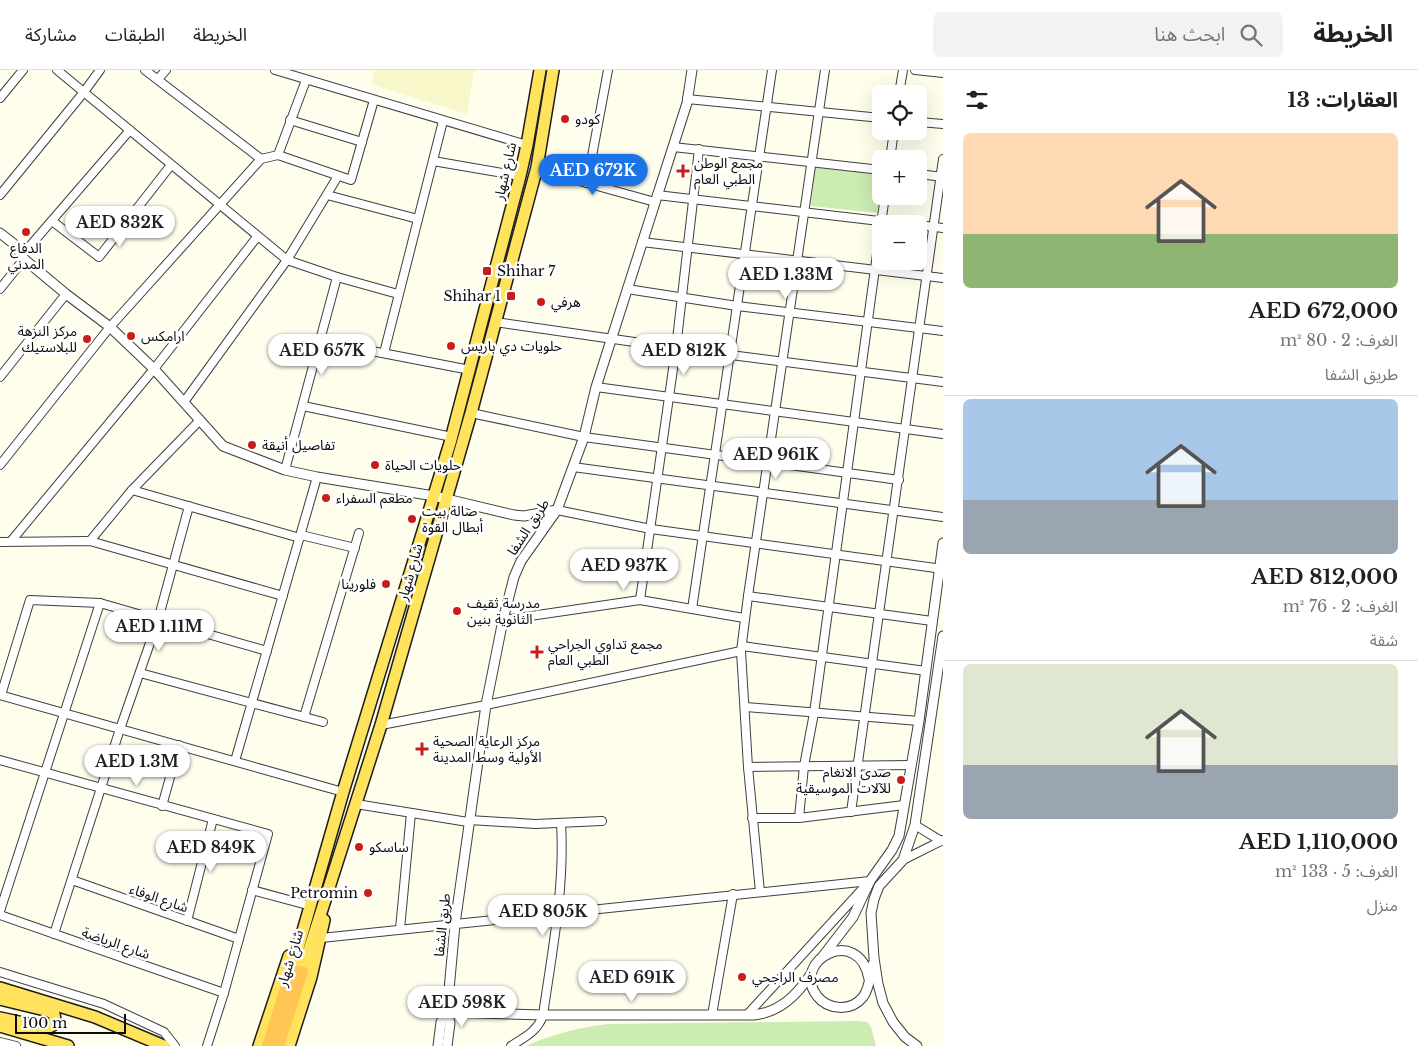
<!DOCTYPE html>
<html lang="ar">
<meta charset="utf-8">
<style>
body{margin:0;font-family:"Libre Baskerville","Noto Sans Arabic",serif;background:#f2f2f2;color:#202124;direction:rtl;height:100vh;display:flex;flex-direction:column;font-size:19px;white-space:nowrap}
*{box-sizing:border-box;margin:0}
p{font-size:16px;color:#757577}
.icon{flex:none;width:28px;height:28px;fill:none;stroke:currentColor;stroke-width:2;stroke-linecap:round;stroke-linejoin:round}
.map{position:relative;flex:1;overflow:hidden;direction:ltr}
.drawer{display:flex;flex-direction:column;background:#fff;width:475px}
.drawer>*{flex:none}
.controls{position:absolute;left:872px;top:15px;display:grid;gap:10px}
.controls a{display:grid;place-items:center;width:55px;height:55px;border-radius:8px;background:#fff;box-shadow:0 5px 20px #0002;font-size:25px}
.scale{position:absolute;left:15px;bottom:12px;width:111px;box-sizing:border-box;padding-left:5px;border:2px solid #0c0c0c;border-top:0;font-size:14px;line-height:18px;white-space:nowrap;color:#0c0c0c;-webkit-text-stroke:4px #fff;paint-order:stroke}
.price{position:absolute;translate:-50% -42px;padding:0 11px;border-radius:18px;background:#fff;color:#222;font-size:16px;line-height:32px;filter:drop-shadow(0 1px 2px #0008)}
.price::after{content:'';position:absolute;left:50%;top:30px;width:15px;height:11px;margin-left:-8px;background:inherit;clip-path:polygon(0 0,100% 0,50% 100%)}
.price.current{background:#1a73e8;color:#fff}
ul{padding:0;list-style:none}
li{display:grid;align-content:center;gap:10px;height:265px;padding:0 20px}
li+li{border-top:1px solid #e0e0e0}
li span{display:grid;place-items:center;height:155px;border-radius:8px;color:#555}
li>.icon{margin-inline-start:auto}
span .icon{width:90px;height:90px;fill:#fffc;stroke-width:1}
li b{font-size:21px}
h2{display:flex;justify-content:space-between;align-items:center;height:60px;padding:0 20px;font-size:21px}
header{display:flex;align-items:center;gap:30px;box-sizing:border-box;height:70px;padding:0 25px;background:#fff;border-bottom:1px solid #e0e0e0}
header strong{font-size:24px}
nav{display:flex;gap:28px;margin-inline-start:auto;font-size:18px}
.search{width:350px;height:45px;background:#f2f2f2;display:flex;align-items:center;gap:12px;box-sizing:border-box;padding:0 18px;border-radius:8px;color:#757577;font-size:19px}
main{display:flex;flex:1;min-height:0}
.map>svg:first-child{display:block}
.farmland{fill:#f7f7c9}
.green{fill:#ccecb2}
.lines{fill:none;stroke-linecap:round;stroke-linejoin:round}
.minor-casing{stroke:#3f3f3f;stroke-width:10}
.tertiary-casing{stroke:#3f3f3f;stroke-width:11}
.primary-casing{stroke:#1d1d1d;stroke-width:14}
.trunk-casing{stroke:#1d1d1d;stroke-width:15}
.minor{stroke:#fff;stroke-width:8}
.tertiary{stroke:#fff;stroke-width:9}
.primary{stroke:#ffe35c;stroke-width:11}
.trunk{stroke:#ffc653;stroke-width:12}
.poi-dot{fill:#c71e1a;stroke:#fff;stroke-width:2}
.labels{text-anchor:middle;stroke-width:5;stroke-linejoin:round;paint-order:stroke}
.poi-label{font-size:14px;fill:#0c0c0c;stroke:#fff;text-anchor:start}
.street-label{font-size:14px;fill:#0c0c0c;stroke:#fff}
</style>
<header>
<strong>الخريطة</strong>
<div class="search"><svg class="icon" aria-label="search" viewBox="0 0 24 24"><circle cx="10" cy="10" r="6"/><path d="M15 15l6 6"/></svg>ابحث هنا</div>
<nav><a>الخريطة</a><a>الطبقات</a><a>مشاركة</a></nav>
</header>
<main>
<section class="drawer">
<h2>العقارات: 13<svg class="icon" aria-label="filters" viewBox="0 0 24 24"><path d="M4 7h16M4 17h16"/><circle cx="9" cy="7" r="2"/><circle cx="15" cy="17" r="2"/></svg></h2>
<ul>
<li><span style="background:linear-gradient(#ffd9b3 65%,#8fb573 0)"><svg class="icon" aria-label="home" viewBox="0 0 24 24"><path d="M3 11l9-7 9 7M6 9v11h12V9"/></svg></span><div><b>AED 672,000</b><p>الغرف: 2 · 80 m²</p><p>طريق الشفا</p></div></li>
<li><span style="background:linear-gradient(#a9c7e8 65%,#9aa5b1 0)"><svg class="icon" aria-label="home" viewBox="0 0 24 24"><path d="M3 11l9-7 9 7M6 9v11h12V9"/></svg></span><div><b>AED 812,000</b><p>الغرف: 2 · 76 m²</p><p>شقة</p></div></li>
<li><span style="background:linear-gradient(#dfe7d0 65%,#9aa5b1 0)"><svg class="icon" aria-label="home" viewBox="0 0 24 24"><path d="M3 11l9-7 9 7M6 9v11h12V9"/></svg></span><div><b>AED 1,110,000</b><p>الغرف: 5 · 133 m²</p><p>منزل</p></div></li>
</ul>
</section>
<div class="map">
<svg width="943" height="976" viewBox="0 0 943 976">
<rect width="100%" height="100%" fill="#fffdec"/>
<path class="farmland" d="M375,0H474L467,44L371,14Z"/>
<g class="green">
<path d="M815,97L881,105V117L877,143L811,136Z"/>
<path d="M857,951L867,952L871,957L876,976H526C555,963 578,958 608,954Z"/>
</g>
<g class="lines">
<g class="minor-casing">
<g id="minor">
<path d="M57,0L287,190L337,207L398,224"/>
<path d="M145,0L261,89"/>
<path d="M275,0L527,75"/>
<path d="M915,0L943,3"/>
<path d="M158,9L166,0"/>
<path d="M899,24L903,0"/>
<path d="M0,28L23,0"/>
<path d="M687,29L881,48"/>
<path d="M290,50L362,72"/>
<path d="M919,52L943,54"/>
<path d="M673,77L881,100"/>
<path d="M278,85L306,10"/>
<path d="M890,89L894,61"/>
<path d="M433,91L520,106"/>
<path d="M536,99L655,132"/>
<path d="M919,104L943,107"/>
<path d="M587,113L608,0"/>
<path d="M0,125L84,22L100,0"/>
<path d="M327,125L418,149"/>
<path d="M657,125L905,154"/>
<path d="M52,151L99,187L171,95"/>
<path d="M881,154L885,126"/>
<path d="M919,155L943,158"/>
<path d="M642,172L943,208"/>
<path d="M23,184L130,60"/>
<path d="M0,219L24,189"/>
<path d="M627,219L737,236L943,261"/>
<path d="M495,252L676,278L943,312"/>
<path d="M320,271L470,300"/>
<path d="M384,283L443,51"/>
<path d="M0,307L66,224"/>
<path d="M596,317L943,364"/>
<path d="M184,332L287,190L338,106"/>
<path d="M303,336L452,367"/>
<path d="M471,343L584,367L899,410"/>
<path d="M0,395L110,257L261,89L278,85L351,110L374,30"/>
<path d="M573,397L943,447"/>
<path d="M285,400L337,207"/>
<path d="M132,420L300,468"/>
<path d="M557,440L651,459L943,499"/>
<path d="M301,465L355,478"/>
<path d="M12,470L154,299L257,167"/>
<path d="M90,471L132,420L200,350"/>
<path d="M0,472L90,471L283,526"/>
<path d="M748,526L932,551"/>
<path d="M640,530L676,278L699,79"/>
<path d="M692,539L772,0"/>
<path d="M503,550L640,530L744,548"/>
<path d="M742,576L926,601"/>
<path d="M140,603L323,652"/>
<path d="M0,625L343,722"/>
<path d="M1,625L30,530L100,533L267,581"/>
<path d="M746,637L919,651"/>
<path d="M304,647L359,463"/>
<path d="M381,655L486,635L741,581"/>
<path d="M0,690L268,764L224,923L207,976"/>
<path d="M235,691L317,407"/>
<path d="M748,697L911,695"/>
<path d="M356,734L468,752"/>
<path d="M162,736L179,675"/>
<path d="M851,742L943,89"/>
<path d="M752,748H799L904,735"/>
<path d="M799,748L804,696L814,643L881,155"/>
<path d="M469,750L535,754L602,751"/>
<path d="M915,755L941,771"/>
<path d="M903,790L943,770"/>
<path d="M72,810L239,869"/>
<path d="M252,820L311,836"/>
<path d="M760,822L748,697L741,581L748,526L825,0"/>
<path d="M0,841L100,533"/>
<path d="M0,845L224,923"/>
<path d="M187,851L213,749"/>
<path d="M400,859L411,743"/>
<path d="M54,864L120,659L158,550L189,436"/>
<path d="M321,868L870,811"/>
<path d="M0,902L104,934L164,962L175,976"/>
<path d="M712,945L733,824"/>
<path d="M747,945L867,814"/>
<path d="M0,972L16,976"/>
<path d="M511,976C525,967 538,961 543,945C552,882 565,817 561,753"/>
</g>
</g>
<g class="tertiary-casing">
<g id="tertiary">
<path d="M0,163L14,174L24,189L66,224L110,257L154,299L223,376L285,400L317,407L434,426L514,445L524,446L557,440"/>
<path d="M823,886L853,847L870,811L892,780L899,766L919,651L943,473"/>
<path d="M869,909C859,854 790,890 817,926C828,940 851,942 863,927C870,918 870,904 873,894"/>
<path d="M447,942L543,945H754C780,942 797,925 811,904"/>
<path d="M438,976L441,952L447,942"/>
<path d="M447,976L450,953L447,942L455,854L486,635L503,550L514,507L521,491L557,440L584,367L596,317L687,33L692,0"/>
<path d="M917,976L905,967L893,952L883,933L878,914L874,888L871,843L874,829L879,816L903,790L915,755L943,566"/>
</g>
</g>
<g class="primary-casing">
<g id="primary">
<path d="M292,899L343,722L450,373L520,106L527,75L540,0"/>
<path d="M302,902L381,655L471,343L537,97L553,0"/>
<path d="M0,918L95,947L164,976"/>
<path d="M0,929L49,941L54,944L55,950L53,955L47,958L0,948"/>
<path d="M0,956L68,976"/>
<path d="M259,976L289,886"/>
<path d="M289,976L311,907L324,850"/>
</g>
</g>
<g class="trunk-casing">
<g id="trunk">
<path d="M268,976L292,899"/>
<path d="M278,976L302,902"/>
</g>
</g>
<use href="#minor" class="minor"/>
<use href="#tertiary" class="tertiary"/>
<use href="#primary" class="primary"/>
<use href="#trunk" class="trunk"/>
</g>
<g class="poi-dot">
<circle cx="565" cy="49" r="5"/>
<path d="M680.5 93.5h5v5h5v5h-5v5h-5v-5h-5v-5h5z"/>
<circle cx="26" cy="162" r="5"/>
<rect x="482" y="196" width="10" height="10" rx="2.5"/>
<rect x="506" y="221" width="10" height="10" rx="2.5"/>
<circle cx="541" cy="232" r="5"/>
<circle cx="131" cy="266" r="5"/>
<circle cx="87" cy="269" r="5"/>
<circle cx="451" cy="276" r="5"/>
<circle cx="252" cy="375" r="5"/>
<circle cx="375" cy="395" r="5"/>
<circle cx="326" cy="428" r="5"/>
<circle cx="412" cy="449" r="5"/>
<circle cx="386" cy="514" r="5"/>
<circle cx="457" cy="541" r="5"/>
<path d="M534.5 574.5h5v5h5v5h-5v5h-5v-5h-5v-5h5z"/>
<path d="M419.5 671.5h5v5h5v5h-5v5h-5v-5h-5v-5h5z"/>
<circle cx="901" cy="710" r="5"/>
<circle cx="359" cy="777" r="5"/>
<circle cx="368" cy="823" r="5"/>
<circle cx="742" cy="907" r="5"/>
</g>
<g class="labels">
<g class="poi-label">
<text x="575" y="54">كودو</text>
<text x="694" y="98">مجمع الوطن<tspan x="694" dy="16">الطبي العام</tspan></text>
<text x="26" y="183" text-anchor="middle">الدفاع<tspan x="26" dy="16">المدني</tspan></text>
<text x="497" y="206">Shihar 7</text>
<text x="501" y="231" text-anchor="end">Shihar 1</text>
<text x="551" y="237">هرفي</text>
<text x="77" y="266" text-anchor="end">مركز النزهة<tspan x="77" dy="16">للبلاستيك</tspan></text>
<text x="141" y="271">ارامكس</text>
<text x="461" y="281">حلويات دي باريس</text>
<text x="262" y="380">تفاصيل أنيقة</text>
<text x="385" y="400">حلويات الحياة</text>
<text x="336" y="433">مطعم السفراء</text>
<text x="422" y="446">صالة بيت<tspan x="422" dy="16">أبطال القوة</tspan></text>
<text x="376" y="519" text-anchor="end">فلورينا</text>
<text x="467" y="538">مدرسة ثقيف<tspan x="467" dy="16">الثانوية بنين</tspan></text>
<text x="548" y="579">مجمع تداوي الجراحي<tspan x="548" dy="16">الطبي العام</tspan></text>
<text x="433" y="676">مركز الرعاية الصحية<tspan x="433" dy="16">الأولية وسط المدينة</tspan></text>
<text x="891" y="707" text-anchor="end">صدى الانغام<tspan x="891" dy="16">للآلات الموسيقية</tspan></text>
<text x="369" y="782">ساسكو</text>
<text x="358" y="828" text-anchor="end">Petromin</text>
<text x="752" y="912">مصرف الراجحي</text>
</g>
<g class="street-label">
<text transform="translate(505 101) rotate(-77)" y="5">شارع شهار</text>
<text transform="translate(528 457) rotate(-57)" y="5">طريق الشفا</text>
<text transform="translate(410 502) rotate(-74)" y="5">شارع شهار</text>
<text transform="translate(159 828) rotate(19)" y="5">شارع الوفاء</text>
<text transform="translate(442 855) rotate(-84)" y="5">طريق الشفا</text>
<text transform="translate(116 873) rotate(19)" y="5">شارع الرياضة</text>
<text transform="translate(290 888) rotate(-73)" y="5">شارع شهار</text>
</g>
</g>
</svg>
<div class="controls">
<a><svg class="icon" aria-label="locate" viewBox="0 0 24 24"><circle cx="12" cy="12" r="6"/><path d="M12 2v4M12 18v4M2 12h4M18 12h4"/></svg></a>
<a>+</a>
<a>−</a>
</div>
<div class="scale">100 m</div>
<b class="price current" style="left:593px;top:126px">AED 672K</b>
<b class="price" style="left:120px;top:178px">AED 832K</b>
<b class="price" style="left:786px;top:230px">AED 1.33M</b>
<b class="price" style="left:322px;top:306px">AED 657K</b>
<b class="price" style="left:684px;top:306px">AED 812K</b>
<b class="price" style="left:776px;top:410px">AED 961K</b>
<b class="price" style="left:624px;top:521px">AED 937K</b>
<b class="price" style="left:159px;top:582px">AED 1.11M</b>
<b class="price" style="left:137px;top:717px">AED 1.3M</b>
<b class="price" style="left:211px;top:803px">AED 849K</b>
<b class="price" style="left:543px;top:867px">AED 805K</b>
<b class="price" style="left:632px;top:933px">AED 691K</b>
<b class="price" style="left:462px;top:958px">AED 598K</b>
</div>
</main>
